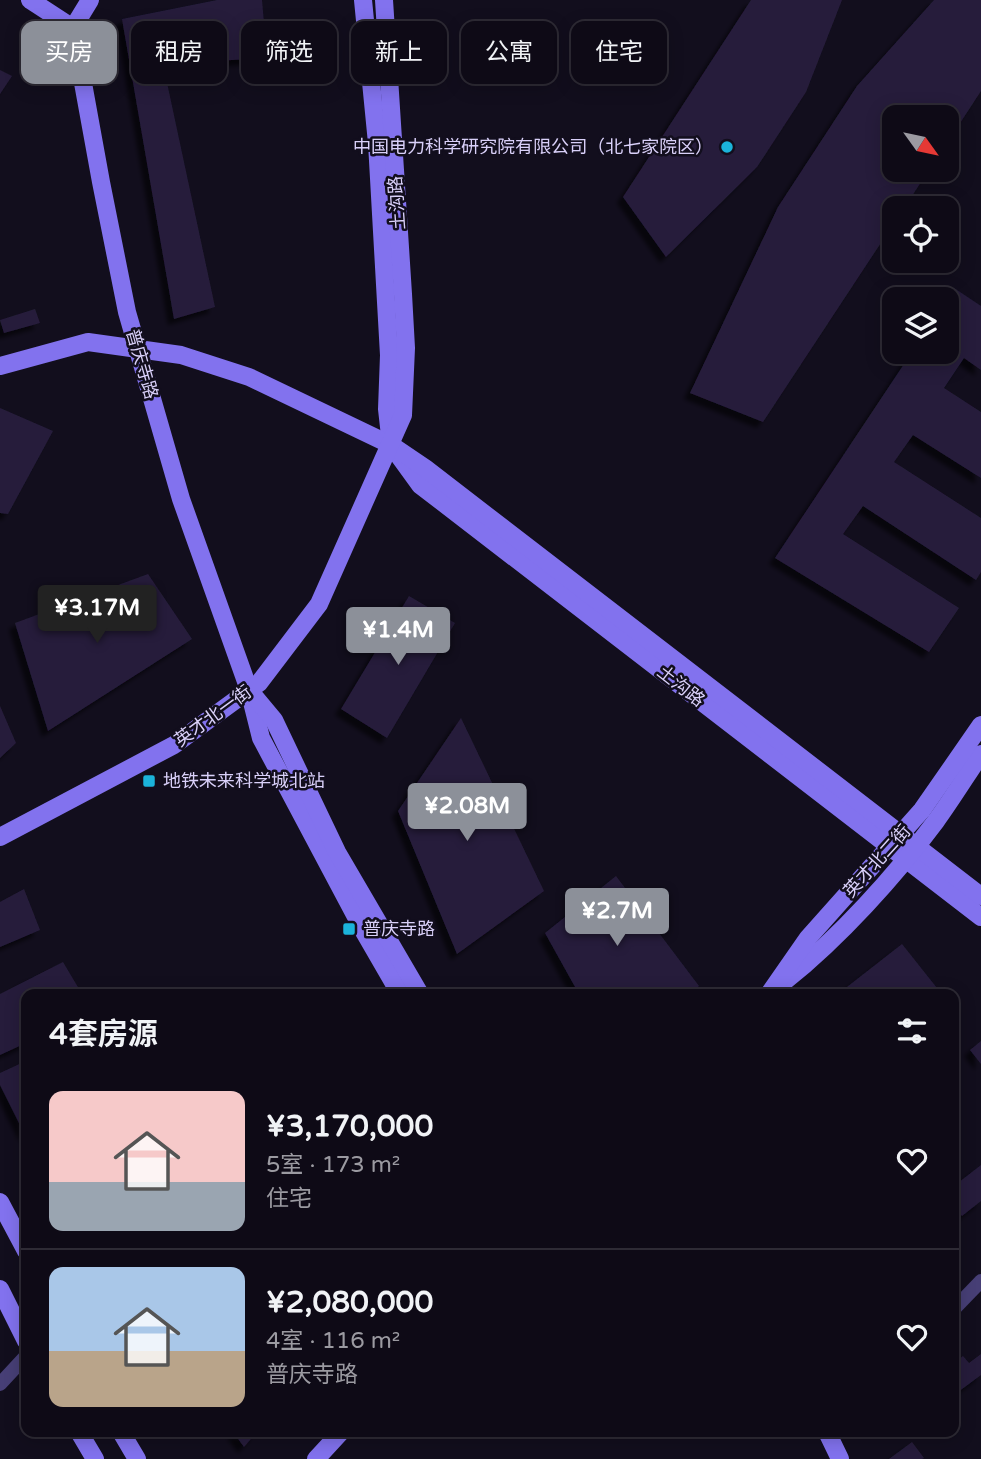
<!DOCTYPE html>
<html lang="zh">
<meta charset="utf-8">
<style>
body{margin:0;font-family:"Varela Round","Noto Sans SC",sans-serif;background:#17131f;color:#f1f3f6;height:100vh;display:flex;flex-direction:column;font-size:26px;white-space:nowrap}
*{box-sizing:border-box;margin:0}
p{font-size:23px;color:#9b9aa1}
.icon{flex:none;width:38px;height:38px;fill:none;stroke:currentColor;stroke-width:2;stroke-linecap:round;stroke-linejoin:round}
.map{position:relative;flex:1;overflow:hidden}
.drawer{position:absolute;left:21px;top:989px;width:938px;height:448px;display:flex;flex-direction:column;background:#0e0a16;border-radius:14px;box-shadow:0 4px 18px #0003,0 0 0 2px #2e2b35}
.drawer>*{flex:none}
.banner{position:absolute;left:21px;top:21px;width:940px;height:63px;display:flex;gap:14px}
.needle{width:46px;rotate:123deg}
.fabs{position:absolute;left:882px;top:105px;display:grid;gap:14px}
.fabs a{display:grid;place-items:center;width:77px;height:77px;border-radius:14px;background:#0e0a16;box-shadow:0 4px 18px #0003,0 0 0 2px #2e2b35;font-size:35px}
.price{position:absolute;translate:-50% -60px;padding:0 16px;border-radius:7px;background:#8c9099;color:#fff;font-size:23px;line-height:46px;filter:drop-shadow(0 2px 4px #0008)}
.price::after{content:'';position:absolute;left:50%;top:42px;width:21px;height:16px;margin-left:-10px;background:inherit;clip-path:polygon(0 0,100% 0,50% 100%)}
.price.current{background:#222;color:#fff}
ul{padding:0;list-style:none}
li{display:flex;align-items:center;gap:21px;height:175px;padding:0 28px}
li+li{border-top:2px solid #2e2b35}
li span{display:grid;place-items:center;flex:none;width:196px;height:140px;border-radius:14px;color:#555}
li>.icon{margin-inline-start:auto}
span .icon{width:84px;height:84px;fill:#fffc;stroke-width:1}
li b{font-size:30px}
h2{display:flex;justify-content:space-between;align-items:center;height:84px;padding:0 28px;font-size:30px}
.pill{padding:0 24px;border-radius:14px;background:#0e0a16;box-shadow:0 4px 18px #0003,0 0 0 2px #2e2b35;font-size:24px;line-height:63px}
.pill.current{background:#8c9099;color:#fff}
.map>svg:first-child{display:block}
.building{fill:#261d3b;filter:url(#shadow)}
.lines{fill:none;stroke-linecap:round;stroke-linejoin:round}
.street{stroke:#473f76;stroke-width:14}
.secondary{stroke:#8272ee;stroke-width:18}
.poi-dot{fill:#1bb3da;stroke:#120e1d;stroke-width:2.5}
.labels{text-anchor:middle;stroke-width:5;stroke-linejoin:round;paint-order:stroke}
.poi-label{font-size:18px;fill:#d9d0f9;stroke:#120e1d;text-anchor:start}
.street-label{font-size:18px;fill:#d9d0f9;stroke:#120e1d}
</style>
<div class="map">
<svg width="981" height="1459" viewBox="0 0 981 1459">
<defs>
<filter id="shadow"><feDropShadow dx="-6" dy="6" stdDeviation="2" flood-color="#0009"/></filter>
</defs>
<rect width="100%" height="100%" fill="#120e1d"/>
<g class="building">
<path d="M217,0H262L267,58L163,64L215,307L174,319L122,19Z"/>
<path d="M751,0H842L806,92L757,167L666,257L623,197Z"/>
<path d="M934,0H981V91L947,143V117H894V170H929L904,208H894V223L763,422L690,393L778,207L857,86Z"/>
<path d="M0,70L12,76L0,94Z"/>
<path d="M954,288L981,306V370L964,358L944,388L981,412V478L913,435L894,462L981,518V572L976,580L863,506L843,534L959,608L929,652L775,558L912,352H947V299Z"/>
<path d="M35,309L40,323L4,333L0,320Z"/>
<path d="M0,408L53,431L8,514L0,513Z"/>
<path d="M148,574L192,639L48,731L15,623Z"/>
<path d="M409,596L455,623L387,738L341,709Z"/>
<path d="M0,706L16,743L0,758Z"/>
<path d="M461,718L544,891L457,954L398,811Z"/>
<path d="M616,876L699,986L691,994H579L545,933Z"/>
<path d="M24,889L40,930L0,947V902Z"/>
<path d="M902,944L937,988L930,994H838Z"/>
<path d="M63,962L82,994H26V1043L0,1055V994Z"/>
<path d="M981,1041V1064L970,1050Z"/>
<path d="M26,1061V1137L0,1085V1073Z"/>
<path d="M981,1165V1201L962,1216L954,1205V1186Z"/>
<path d="M981,1354V1375L954,1395V1363L963,1356L969,1363Z"/>
<path d="M233,1432H257L244,1447Z"/>
<path d="M912,1442L924,1458L922,1459H889Z"/>
</g>
<g class="lines">
<g class="street">
<path d="M954,1309L981,1281"/>
<path d="M0,1384L26,1356"/>
</g>
<g class="secondary">
<path d="M30,0L73,28"/>
<path d="M363,0L377,143L389,355L387,409L391,445L420,485L981,917"/>
<path d="M73,28L101,182L127,312L181,499L249,690L261,738L363,930L400,994"/>
<path d="M73,28L90,0"/>
<path d="M0,366L88,342L181,355L249,377L391,445L425,468L981,896"/>
<path d="M254,696L274,720L337,852L420,994"/>
<path d="M0,837L174,745L259,683L319,604L403,415L406,348L403,294L384,0"/>
<path d="M785,981C839,938 895,876 936,821C952,799 966,776 981,754"/>
<path d="M769,994L808,938L922,810L981,725"/>
<path d="M0,1202L26,1251"/>
<path d="M0,1289L26,1341"/>
<path d="M79,1432L95,1459"/>
<path d="M121,1432L137,1459"/>
<path d="M827,1432L840,1459"/>
<path d="M316,1459L341,1432"/>
</g>
</g>
<g class="poi-dot">
<circle cx="727" cy="147" r="7"/>
<rect x="142" y="774" width="14" height="14" rx="3.5"/>
<rect x="342" y="922" width="14" height="14" rx="3.5"/>
</g>
<g class="labels">
<g class="poi-label">
<text x="713" y="153" text-anchor="end">中国电力科学研究院有限公司（北七家院区）</text>
<text x="163" y="787">地铁未来科学城北站</text>
<text x="363" y="935">普庆寺路</text>
</g>
<g class="street-label">
<text transform="translate(397 203) rotate(-94)" y="6">土沟路</text>
<text transform="translate(142 364) rotate(74)" y="6">普庆寺路</text>
<text transform="translate(681 686) rotate(38)" y="6">土沟路</text>
<text transform="translate(213 716) rotate(-36)" y="6">英才北一街</text>
<text transform="translate(877 861) rotate(-48)" y="6">英才北二街</text>
</g>
</g>
</svg>
<div class="fabs">
<a><svg class="needle" viewBox="-14 -14 28 28"><path d="M0-13l5 13h-10z" fill="#e53935"/><path d="M0 13l5-13h-10z" fill="#9b9aa1"/></svg></a>
<a><svg class="icon" aria-label="locate" viewBox="0 0 24 24"><circle cx="12" cy="12" r="6"/><path d="M12 2v4M12 18v4M2 12h4M18 12h4"/></svg></a>
<a><svg class="icon" aria-label="layers" viewBox="0 0 24 24"><path d="M12 4l9 5-9 5-9-5zM3 14l9 5 9-5"/></svg></a>
</div>
<b class="price current" style="left:97px;top:645px">¥3.17M</b>
<b class="price" style="left:398px;top:667px">¥1.4M</b>
<b class="price" style="left:467px;top:843px">¥2.08M</b>
<b class="price" style="left:617px;top:948px">¥2.7M</b>
<div class="banner">
<a class="pill current">买房</a>
<a class="pill">租房</a>
<a class="pill">筛选</a>
<a class="pill">新上</a>
<a class="pill">公寓</a>
<a class="pill">住宅</a>
</div>
<section class="drawer">
<h2>4套房源<svg class="icon" aria-label="filters" viewBox="0 0 24 24"><path d="M4 7h16M4 17h16"/><circle cx="9" cy="7" r="2"/><circle cx="15" cy="17" r="2"/></svg></h2>
<ul>
<li><span style="background:linear-gradient(#f6c9c9 65%,#9aa5b1 0)"><svg class="icon" aria-label="home" viewBox="0 0 24 24"><path d="M3 11l9-7 9 7M6 9v11h12V9"/></svg></span><div><b>¥3,170,000</b><p>5室 · 173 m²</p><p>住宅</p></div><svg class="icon" aria-label="heart" viewBox="0 0 24 24"><path d="M12 20l-8-8c-3-5 5-10 8-4 3-6 11-1 8 4z"/></svg></li>
<li><span style="background:linear-gradient(#a9c7e8 60%,#b9a48a 0)"><svg class="icon" aria-label="home" viewBox="0 0 24 24"><path d="M3 11l9-7 9 7M6 9v11h12V9"/></svg></span><div><b>¥2,080,000</b><p>4室 · 116 m²</p><p>普庆寺路</p></div><svg class="icon" aria-label="heart" viewBox="0 0 24 24"><path d="M12 20l-8-8c-3-5 5-10 8-4 3-6 11-1 8 4z"/></svg></li>
</ul>
</section>
</div>
